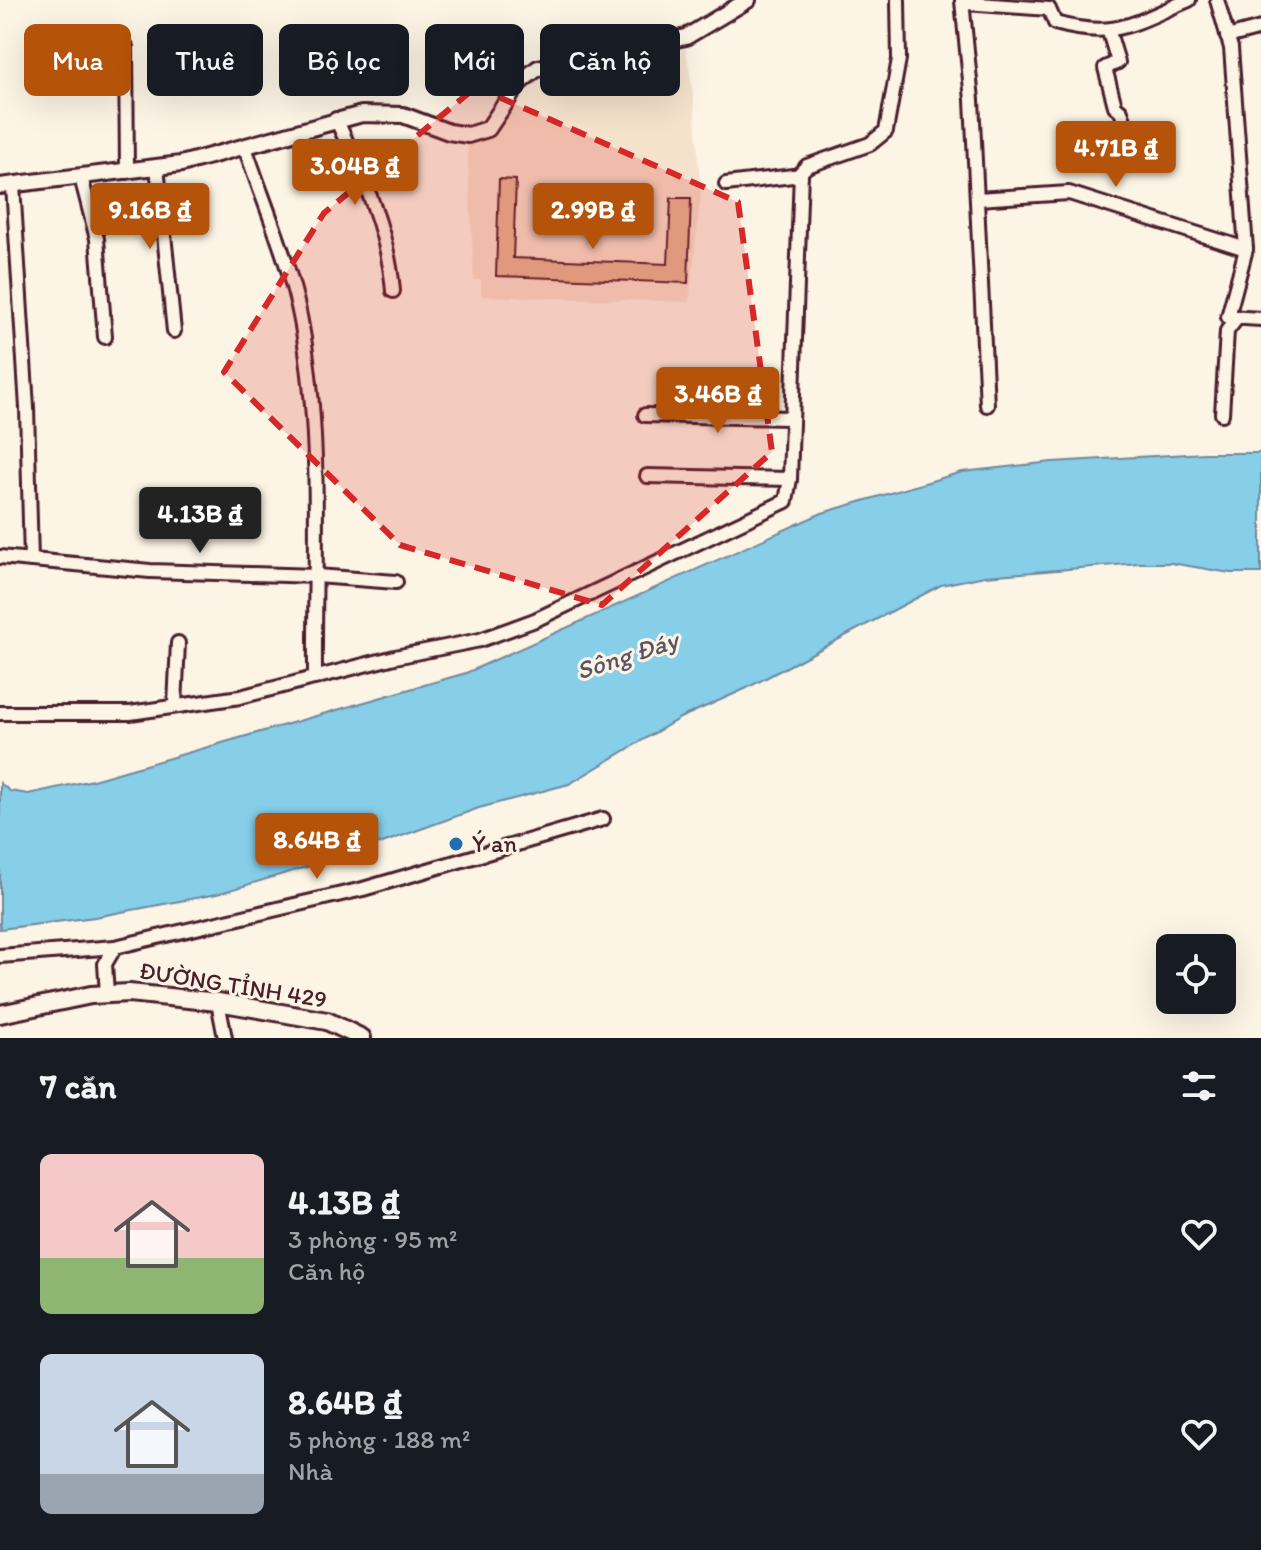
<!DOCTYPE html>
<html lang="vi">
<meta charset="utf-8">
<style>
body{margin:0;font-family:Itim,sans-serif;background:#242831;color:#f1f3f6;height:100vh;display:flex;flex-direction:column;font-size:30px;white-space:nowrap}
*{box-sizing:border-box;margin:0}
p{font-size:26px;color:#9ea1a6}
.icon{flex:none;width:44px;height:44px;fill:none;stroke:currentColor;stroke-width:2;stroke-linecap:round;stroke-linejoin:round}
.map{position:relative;height:1038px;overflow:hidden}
.drawer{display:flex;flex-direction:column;background:#171b24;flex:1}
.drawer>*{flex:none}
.hud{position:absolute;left:24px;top:24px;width:800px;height:72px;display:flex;gap:16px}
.controls{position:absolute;left:1156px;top:934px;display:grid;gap:16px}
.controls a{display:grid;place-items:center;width:80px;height:80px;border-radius:12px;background:#171b24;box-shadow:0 8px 32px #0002;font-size:40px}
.price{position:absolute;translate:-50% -68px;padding:0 18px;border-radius:8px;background:#b45309;color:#fff;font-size:26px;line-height:52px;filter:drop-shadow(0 2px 4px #0008)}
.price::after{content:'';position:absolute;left:50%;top:48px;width:24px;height:18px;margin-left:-12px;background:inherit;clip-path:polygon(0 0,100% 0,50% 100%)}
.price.active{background:#222;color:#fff}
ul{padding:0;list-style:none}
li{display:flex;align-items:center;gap:24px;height:200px;padding:0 40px}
li span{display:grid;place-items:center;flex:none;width:224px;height:160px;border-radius:12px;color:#555}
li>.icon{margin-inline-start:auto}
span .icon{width:96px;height:96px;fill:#fffc;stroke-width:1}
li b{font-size:34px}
h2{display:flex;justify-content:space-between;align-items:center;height:96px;padding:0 40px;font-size:34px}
.pill{padding:0 28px;border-radius:12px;background:#171b24;box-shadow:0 8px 32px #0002;font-size:28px;line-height:72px}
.pill.active{background:#b45309;color:#fff}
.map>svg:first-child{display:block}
.built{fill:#f5e2cd}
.water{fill:#87cee9;stroke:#6f889d;stroke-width:2}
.building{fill:#e4b694;stroke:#4a1f2b;stroke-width:2}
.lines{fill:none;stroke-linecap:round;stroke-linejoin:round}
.minor-casing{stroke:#4a1f2b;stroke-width:18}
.tertiary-casing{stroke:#4a1f2b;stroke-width:20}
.secondary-casing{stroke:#4a1f2b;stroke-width:22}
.minor{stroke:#fcf5e5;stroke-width:12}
.tertiary{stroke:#fcf5e5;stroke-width:14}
.secondary{stroke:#fcf5e5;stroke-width:16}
.marked{fill:#d62828;fill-opacity:0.2;stroke:#d62828;stroke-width:6;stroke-dasharray:16 10;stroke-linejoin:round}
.poi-dot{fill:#1f6fb2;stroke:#fcf5e5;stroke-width:3}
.labels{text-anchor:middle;stroke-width:6;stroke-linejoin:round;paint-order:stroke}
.poi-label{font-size:24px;fill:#4a1f2b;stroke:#fcf5e5;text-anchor:start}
.street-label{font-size:24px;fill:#4a1f2b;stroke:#fcf5e5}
.water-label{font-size:26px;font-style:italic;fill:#5c5464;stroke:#fcf5e5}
</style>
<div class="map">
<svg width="1261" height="1038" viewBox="0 0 1261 1038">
<rect width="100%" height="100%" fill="#fcf5e5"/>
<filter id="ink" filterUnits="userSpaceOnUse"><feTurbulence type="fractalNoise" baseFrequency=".0125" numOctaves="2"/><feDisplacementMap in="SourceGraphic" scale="16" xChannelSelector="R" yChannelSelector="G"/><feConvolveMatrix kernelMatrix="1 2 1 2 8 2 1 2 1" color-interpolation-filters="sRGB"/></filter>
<g filter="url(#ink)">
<path class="built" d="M686,48L694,99L701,196L689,302L481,296V280H474L467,139L540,75L566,67L571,72L605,73L618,59Z"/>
<path class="water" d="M1205,453H1261V573H1230L1171,563H1139L985,576L941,585L745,689L680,718L569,784L479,808L363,850L217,894L95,917L0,929V783L10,791L28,794L93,780L466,673L822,513L962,472L1052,462Z"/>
<path class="building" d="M499,179L516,180L513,258L668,264L671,198H691L688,283L496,276Z"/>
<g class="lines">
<g class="minor-casing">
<g id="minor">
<path d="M962,0L965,3L1049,9L1055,23C1116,40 1133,23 1189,0"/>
<path d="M1217,0L1231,48L1246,249L1228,317L1261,319"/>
<path d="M962,1L972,100L987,405"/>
<path d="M1109,32L1118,62L1105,68L1115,106L1121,111L1126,127"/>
<path d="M1227,37L1261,28"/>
<path d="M126,46L127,172"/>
<path d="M336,119C362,175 388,229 393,291"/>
<path d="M245,147C263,201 291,266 301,321C323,437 314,561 315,678"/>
<path d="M157,167L174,331"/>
<path d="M81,177L97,239L105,337"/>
<path d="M726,184L801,175"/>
<path d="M13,185L27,408L31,560"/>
<path d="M978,199L1069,193L1246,249"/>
<path d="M1222,414L1227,331L1237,318"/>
<path d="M645,415L791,418"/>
<path d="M647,476L790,479"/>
<path d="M0,557L150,571L317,576L396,582"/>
<path d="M175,705L178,643"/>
<path d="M0,713H130L240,697L395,657L480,640L535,620L786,501L790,479L801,172L807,166L870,144L886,131L899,59L898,0"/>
<path d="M0,956L115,947"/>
<path d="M107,994L105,964L115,947L363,889L603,819"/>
<path d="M218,1002L225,1038"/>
</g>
</g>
<g class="tertiary-casing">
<path id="tertiary" d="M0,186L181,164L362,114L403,115L449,132L468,135L488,129L519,83L538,68L686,37L748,0"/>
</g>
<g class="secondary-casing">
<path id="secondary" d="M0,1014L91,995L129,993L218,1002L327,1021L362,1038"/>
</g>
<use href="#minor" class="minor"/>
<use href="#tertiary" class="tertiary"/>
<use href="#secondary" class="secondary"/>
</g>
</g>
<path class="marked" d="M476,87L738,202L772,452L602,605L400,545L224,372L324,213Z"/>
<circle class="poi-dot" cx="456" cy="844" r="8"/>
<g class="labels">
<g class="poi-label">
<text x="472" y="852">Ý an</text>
</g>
<g class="street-label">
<text transform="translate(233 985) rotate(9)" y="8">ĐƯỜNG TỈNH 429</text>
</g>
<g class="water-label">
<text transform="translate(627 655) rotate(-18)" y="9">Sông Đáy</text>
</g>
</g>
</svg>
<div class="controls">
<a><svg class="icon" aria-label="locate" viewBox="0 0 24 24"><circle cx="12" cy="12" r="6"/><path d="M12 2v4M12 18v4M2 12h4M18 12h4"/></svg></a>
</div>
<b class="price" style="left:1116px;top:189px">4.71B ₫</b>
<b class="price" style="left:355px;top:207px">3.04B ₫</b>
<b class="price" style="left:150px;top:251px">9.16B ₫</b>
<b class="price" style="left:593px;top:251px">2.99B ₫</b>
<b class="price" style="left:718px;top:435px">3.46B ₫</b>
<b class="price active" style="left:200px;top:555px">4.13B ₫</b>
<b class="price" style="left:317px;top:881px">8.64B ₫</b>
<div class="hud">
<a class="pill active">Mua</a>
<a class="pill">Thuê</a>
<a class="pill">Bộ lọc</a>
<a class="pill">Mới</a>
<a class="pill">Căn hộ</a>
</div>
</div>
<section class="drawer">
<h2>7 căn<svg class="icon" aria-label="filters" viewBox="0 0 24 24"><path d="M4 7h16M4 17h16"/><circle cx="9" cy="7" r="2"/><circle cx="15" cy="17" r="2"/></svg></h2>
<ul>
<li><span style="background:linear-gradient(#f6c9c9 65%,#8fb573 0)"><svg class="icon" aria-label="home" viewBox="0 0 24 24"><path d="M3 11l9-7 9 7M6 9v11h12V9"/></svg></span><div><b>4.13B ₫</b><p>3 phòng · 95 m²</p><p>Căn hộ</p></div><svg class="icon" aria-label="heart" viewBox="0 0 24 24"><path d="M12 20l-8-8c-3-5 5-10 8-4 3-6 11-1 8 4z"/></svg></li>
<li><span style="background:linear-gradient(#c9d6e8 75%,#9aa5b1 0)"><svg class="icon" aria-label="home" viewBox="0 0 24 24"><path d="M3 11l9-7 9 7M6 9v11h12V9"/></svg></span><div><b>8.64B ₫</b><p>5 phòng · 188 m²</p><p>Nhà</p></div><svg class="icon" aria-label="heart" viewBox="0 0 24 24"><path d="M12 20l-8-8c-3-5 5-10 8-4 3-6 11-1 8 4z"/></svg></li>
</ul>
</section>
